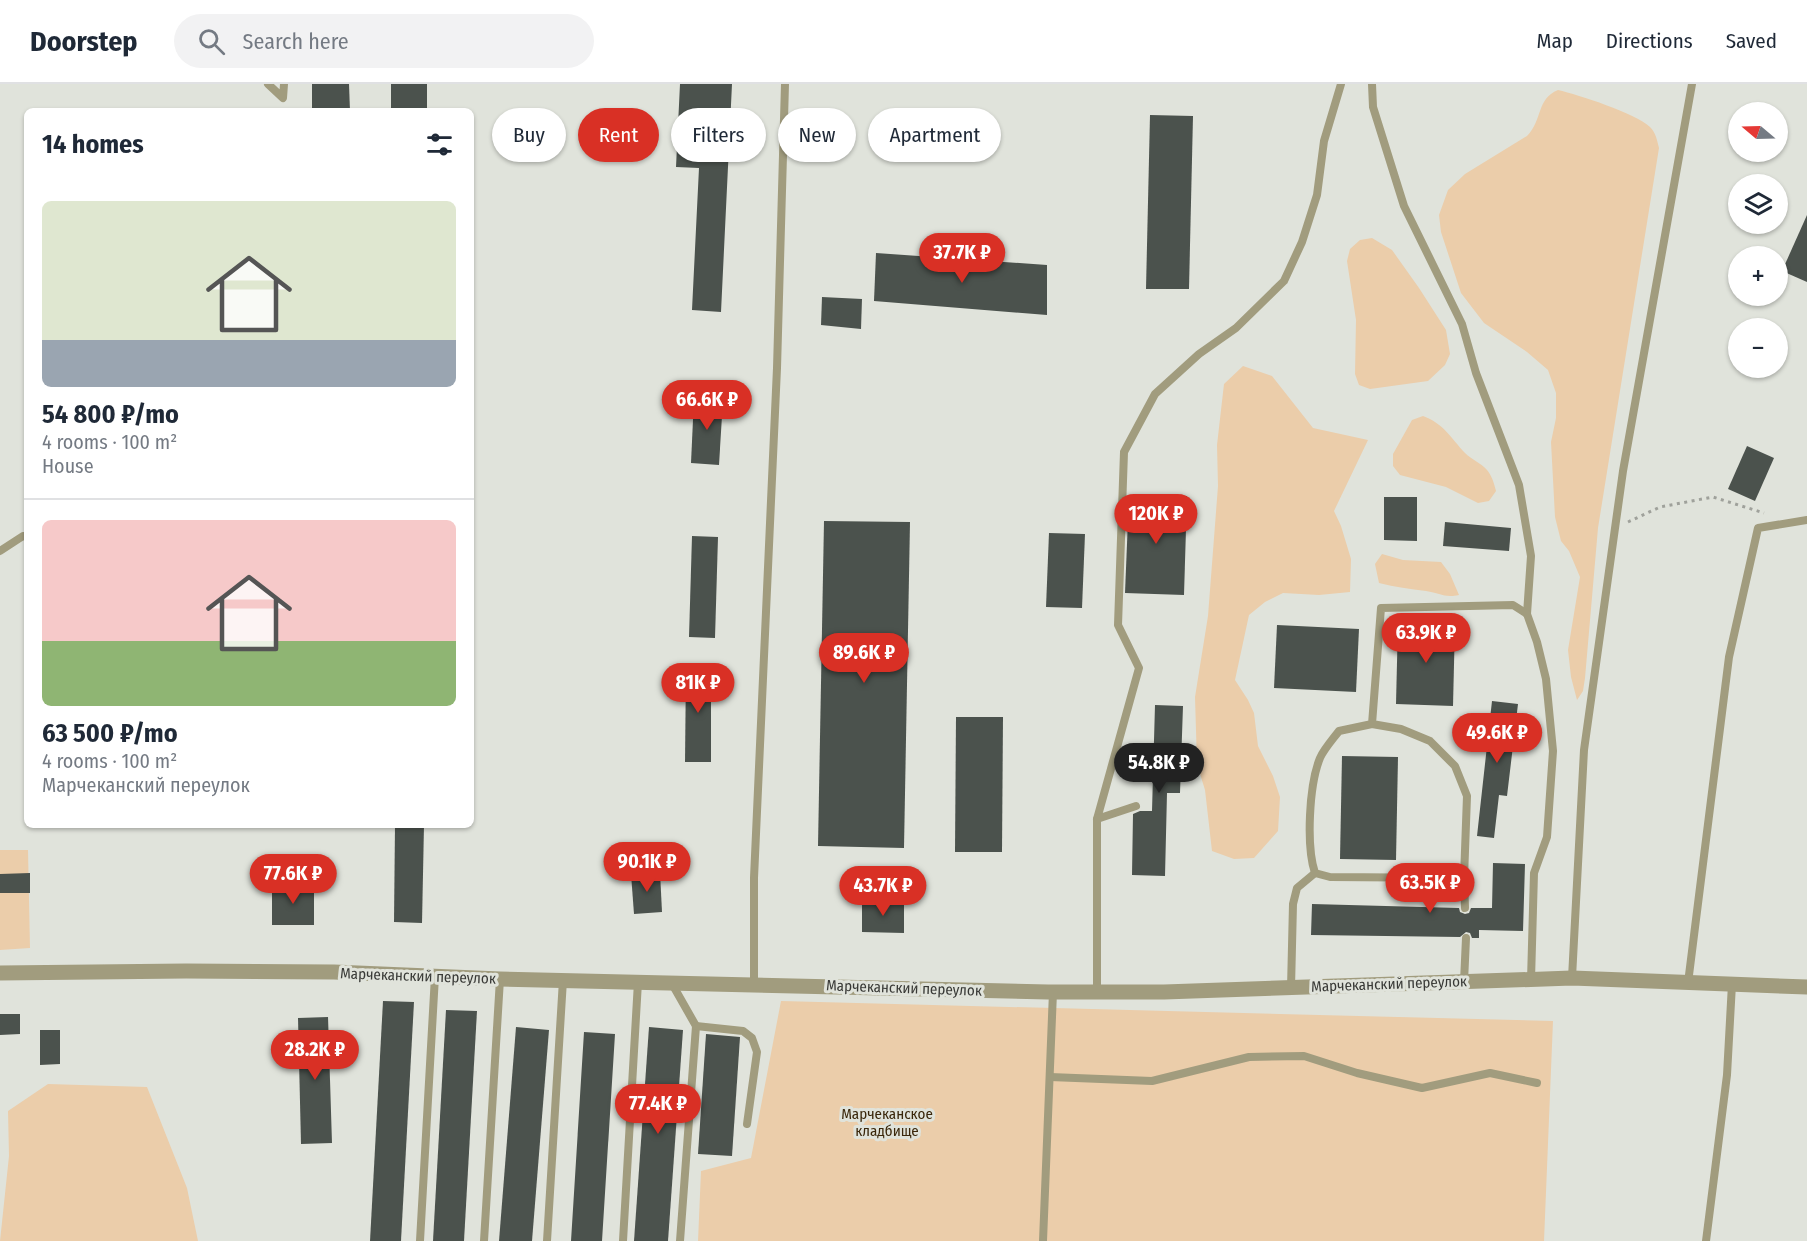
<!DOCTYPE html>
<meta charset="utf-8">
<style>
body{margin:0;font-family:"Fira Sans Condensed",sans-serif;background:#f2f2f3;color:#1f2937;height:100vh;display:flex;flex-direction:column;font-size:22px;white-space:nowrap}
*{box-sizing:border-box;margin:0}
p{font-size:20px;color:#747a83}
.icon{flex:none;width:33px;height:33px;fill:none;stroke:currentColor;stroke-width:2;stroke-linecap:round;stroke-linejoin:round}
.map{position:relative;flex:1;overflow:hidden}
.side{position:absolute;left:24px;top:24px;width:450px;height:720px;display:flex;flex-direction:column;background:#fff;border-radius:9px;box-shadow:0 2px 4px #0004}
.side>*{flex:none}
.banner{position:absolute;left:492px;top:24px;width:570px;height:54px;display:flex;gap:12px}
.needle{width:39px;rotate:289deg}
.buttons{position:absolute;left:1728px;top:18px;display:grid;gap:12px}
.buttons a{display:grid;place-items:center;width:60px;height:60px;border-radius:50%;background:#fff;box-shadow:0 2px 4px #0004;font-size:30px}
.price{position:absolute;translate:-50% -51px;padding:0 14px;border-radius:21px;background:#d93025;color:#fff;font-size:20px;line-height:39px;filter:drop-shadow(0 2px 3px #0008)}
.price::after{content:'';position:absolute;left:50%;top:36px;width:18px;height:14px;margin-left:-9px;background:inherit;clip-path:polygon(0 0,100% 0,50% 100%)}
.price.current{background:#222;color:#fff}
ul{padding:0;list-style:none}
li{display:grid;align-content:center;gap:12px;height:318px;padding:0 18px}
li+li{border-top:2px solid #e0e1e3}
li span{display:grid;place-items:center;height:186px;border-radius:9px;color:#555}
li>.icon{margin-inline-start:auto}
span .icon{width:108px;height:108px;fill:#fffc;stroke-width:1}
li b{font-size:26px}
h2{display:flex;justify-content:space-between;align-items:center;height:72px;padding:0 18px;font-size:26px}
.tag{padding:0 21px;border-radius:27px;background:#fff;box-shadow:0 2px 4px #0004;font-size:21px;line-height:54px}
.tag.current{background:#d93025;color:#fff}
header{display:flex;align-items:center;gap:36px;box-sizing:border-box;height:84px;padding:0 30px;background:#fff;border-bottom:2px solid #e0e1e3}
header strong{font-size:28px}
nav{display:flex;gap:33px;margin-inline-start:auto;font-size:21px}
.search{width:420px;height:54px;background:#f2f2f3;display:flex;align-items:center;gap:15px;box-sizing:border-box;padding:0 21px;border-radius:33px;color:#747a83;font-size:22px}
.map>svg:first-child{display:block}
.green{fill:#ebcdaa}
.building{fill:#4b524d}
.lines{fill:none;stroke-linecap:round;stroke-linejoin:round}
.path{stroke:#9fa19b;stroke-width:3;stroke-dasharray:3 4.5;stroke-linecap:butt}
.service{stroke:#a19c7e;stroke-width:8}
.minor{stroke:#a19c7e;stroke-width:15}
.labels{text-anchor:middle;stroke-width:6;stroke-linejoin:round;paint-order:stroke}
.street-label{font-size:15px;fill:#383936;stroke:#e0e3db}
.park-label{font-size:15px;fill:#3a270b;stroke:#e0e3db}
</style>
<header>
<strong>Doorstep</strong>
<div class="search"><svg class="icon" aria-label="search" viewBox="0 0 24 24"><circle cx="10" cy="10" r="6"/><path d="M15 15l6 6"/></svg>Search here</div>
<nav><a>Map</a><a>Directions</a><a>Saved</a></nav>
</header>
<div class="map">
<svg width="1807" height="1157" viewBox="0 0 1807 1157">
<rect width="100%" height="100%" fill="#e0e3db"/>
<g class="green">
<path d="M1558,6C1579,11 1635,29 1650,43C1656,49 1657,56 1659,64L1598,444L1585,594L1583,607L1577,616L1571,593L1568,566L1580,493L1569,467L1561,457L1555,433L1551,358L1556,334V309L1548,286L1527,268L1484,239L1461,209L1441,148L1439,131L1448,106L1465,90L1527,52C1543,36 1536,15 1558,6Z"/>
<path d="M1372,154L1392,166L1419,204L1446,246L1450,270L1445,281L1428,297L1370,305L1359,301L1355,290L1356,236L1347,177L1350,165L1360,156Z"/>
<path d="M1243,282L1272,292L1313,344L1368,356L1334,427L1341,442L1351,475L1350,508L1319,511L1283,509L1265,518L1249,531L1235,596L1248,616L1254,629L1258,662L1273,692L1280,713L1278,747L1254,774L1234,775L1212,767L1205,706L1197,680L1195,613L1208,532L1218,402L1217,361L1224,300Z"/>
<path d="M1423,332C1443,339 1451,354 1465,369C1471,375 1481,379 1487,386C1492,392 1494,399 1496,407L1489,417L1478,419L1446,403L1400,391L1393,382V370L1412,336Z"/>
<path d="M1382,470L1403,476L1441,478L1450,490L1459,511C1444,514 1440,509 1426,507C1410,505 1395,503 1379,499L1375,480Z"/>
<path d="M0,766H28L30,864L0,866Z"/>
<path d="M781,917L1553,937L1544,1157H698L701,1087L751,1074Z"/>
<path d="M48,1000L147,1003L187,1104L198,1157H0L9,1072L8,1027Z"/>
</g>
<g class="building">
<path d="M312,0H349L350,27H312Z"/>
<rect x="391" y="0" width="36" height="27"/>
<path d="M680,0H732L721,228L692,226L699,84L676,83Z"/>
<path d="M1150,31L1193,32L1189,205H1146Z"/>
<path d="M1807,131V198L1782,187Z"/>
<path d="M876,169L1047,181V231L874,217Z"/>
<path d="M822,213L862,215L861,245L821,241Z"/>
<path d="M694,314L723,315L719,381L691,379Z"/>
<path d="M1747,362L1774,374L1755,417L1728,405Z"/>
<path d="M1129,411L1187,412L1184,511L1125,509Z"/>
<path d="M1384,413H1417V457L1384,456Z"/>
<path d="M824,437L910,438L904,764L818,762Z"/>
<path d="M1445,438L1511,444L1509,467L1443,462Z"/>
<path d="M1049,449L1085,450L1082,524L1046,523Z"/>
<path d="M692,452L718,453L715,554L689,553Z"/>
<path d="M1398,537L1455,539L1453,622L1396,620Z"/>
<path d="M1277,541L1359,545L1356,608L1274,604Z"/>
<path d="M686,582H711V678H685Z"/>
<path d="M1492,617L1518,620L1507,712L1499,711L1494,754L1477,752Z"/>
<path d="M1155,621L1183,622L1180,709H1167L1165,792L1132,791L1133,730L1140,727H1152Z"/>
<path d="M956,633H1003L1002,768H955Z"/>
<path d="M1342,672L1398,673L1396,776L1340,775Z"/>
<path d="M395,741H424L422,839L394,838Z"/>
<path d="M1493,779L1525,780L1523,847L1479,846V854H1472L1470,849L1466,848L1460,853L1311,851L1312,820L1459,824L1460,828L1465,830L1469,829L1471,824H1492Z"/>
<path d="M660,788L662,828L634,830L631,790Z"/>
<path d="M30,789V809H0V790Z"/>
<rect x="272" y="801" width="42" height="40"/>
<path d="M862,817H904V849L862,848Z"/>
<path d="M383,917L414,918L401,1157H370Z"/>
<path d="M446,926L477,927L464,1157H433Z"/>
<path d="M0,930H20V950L0,951Z"/>
<path d="M328,933L332,1059L301,1060L298,934Z"/>
<path d="M516,943L549,946L532,1157H499Z"/>
<path d="M649,943L683,946L668,1157H634Z"/>
<path d="M40,946H60V980L40,981Z"/>
<path d="M584,948L615,950L602,1157H571Z"/>
<path d="M706,950L740,953L732,1072L698,1070Z"/>
</g>
<g class="lines">
<path class="path" d="M1628,438L1660,423L1713,413L1764,429"/>
<g class="service">
<path d="M268,0L283,14L284,0"/>
<path d="M1372,0L1373,23L1404,122L1462,240L1476,289L1519,401L1531,472L1527,530"/>
<path d="M0,467L23,452L27,453"/>
<path d="M1372,640L1401,645L1430,657L1455,682L1467,712L1464,794L1330,793L1315,789C1306,762 1309,701 1320,674C1324,665 1333,655 1339,647L1372,640L1381,524L1513,521L1527,530L1537,558L1546,595L1553,667L1547,753L1534,789L1531,896"/>
<path d="M1097,735L1139,584L1118,541L1124,368L1155,310L1199,270L1236,244L1284,197L1302,158L1317,111L1324,57L1341,0"/>
<path d="M1464,794L1465,824"/>
<path d="M1572,894L1584,666L1623,387L1692,0"/>
<path d="M671,898L696,942L680,1157"/>
<path d="M1464,898L1466,854"/>
<path d="M1688,899L1729,573L1758,444L1807,436"/>
<path d="M754,900V794L777,284L785,0"/>
<path d="M1291,904L1293,820L1297,804L1315,789"/>
<path d="M1097,908V735L1136,722"/>
<path d="M696,942L743,947L752,954L757,968L747,1040"/>
<path d="M1050,993L1152,997L1249,973L1304,972L1357,989L1422,1004L1490,989L1537,999"/>
<path d="M420,1157L435,892"/>
<path d="M484,1157L500,895"/>
<path d="M547,1157L563,896"/>
<path d="M623,1157L638,898"/>
<path d="M1043,1157L1053,908"/>
<path d="M1706,1157L1727,991L1732,900"/>
</g>
<path class="minor" d="M0,889L186,887L334,888L500,895L1048,908H1164L1572,894L1807,903"/>
</g>
<g class="labels">
<g class="street-label">
<text transform="translate(418 892) rotate(2)" y="5">Марчеканский переулок</text>
<text transform="translate(1389 900) rotate(-2)" y="5">Марчеканский переулок</text>
<text transform="translate(904 904) rotate(2)" y="5">Марчеканский переулок</text>
</g>
<g class="park-label">
<text x="887" y="1035">Марчеканское<tspan x="887" dy="17">кладбище</tspan></text>
</g>
</g>
</svg>
<div class="buttons">
<a><svg class="needle" viewBox="-14 -14 28 28"><path d="M0-13l5 13h-10z" fill="#e53935"/><path d="M0 13l5-13h-10z" fill="#747a83"/></svg></a>
<a><svg class="icon" aria-label="layers" viewBox="0 0 24 24"><path d="M12 4l9 5-9 5-9-5zM3 14l9 5 9-5"/></svg></a>
<a>+</a>
<a>−</a>
</div>
<b class="price" style="left:962px;top:200px">37.7K ₽</b>
<b class="price" style="left:707px;top:347px">66.6K ₽</b>
<b class="price" style="left:1156px;top:461px">120K ₽</b>
<b class="price" style="left:1426px;top:580px">63.9K ₽</b>
<b class="price" style="left:864px;top:600px">89.6K ₽</b>
<b class="price" style="left:698px;top:630px">81K ₽</b>
<b class="price" style="left:1497px;top:680px">49.6K ₽</b>
<b class="price current" style="left:1159px;top:710px">54.8K ₽</b>
<b class="price" style="left:647px;top:809px">90.1K ₽</b>
<b class="price" style="left:293px;top:821px">77.6K ₽</b>
<b class="price" style="left:1430px;top:830px">63.5K ₽</b>
<b class="price" style="left:883px;top:833px">43.7K ₽</b>
<b class="price" style="left:315px;top:997px">28.2K ₽</b>
<b class="price" style="left:658px;top:1051px">77.4K ₽</b>
<div class="banner">
<a class="tag">Buy</a>
<a class="tag current">Rent</a>
<a class="tag">Filters</a>
<a class="tag">New</a>
<a class="tag">Apartment</a>
</div>
<section class="side">
<h2>14 homes<svg class="icon" aria-label="filters" viewBox="0 0 24 24"><path d="M4 7h16M4 17h16"/><circle cx="9" cy="7" r="2"/><circle cx="15" cy="17" r="2"/></svg></h2>
<ul>
<li><span style="background:linear-gradient(#dfe7d0 75%,#9aa5b1 0)"><svg class="icon" aria-label="home" viewBox="0 0 24 24"><path d="M3 11l9-7 9 7M6 9v11h12V9"/></svg></span><div><b>54 800 ₽/mo</b><p>4 rooms · 100 m²</p><p>House</p></div></li>
<li><span style="background:linear-gradient(#f6c9c9 65%,#8fb573 0)"><svg class="icon" aria-label="home" viewBox="0 0 24 24"><path d="M3 11l9-7 9 7M6 9v11h12V9"/></svg></span><div><b>63 500 ₽/mo</b><p>4 rooms · 100 m²</p><p>Марчеканский переулок</p></div></li>
</ul>
</section>
</div>
